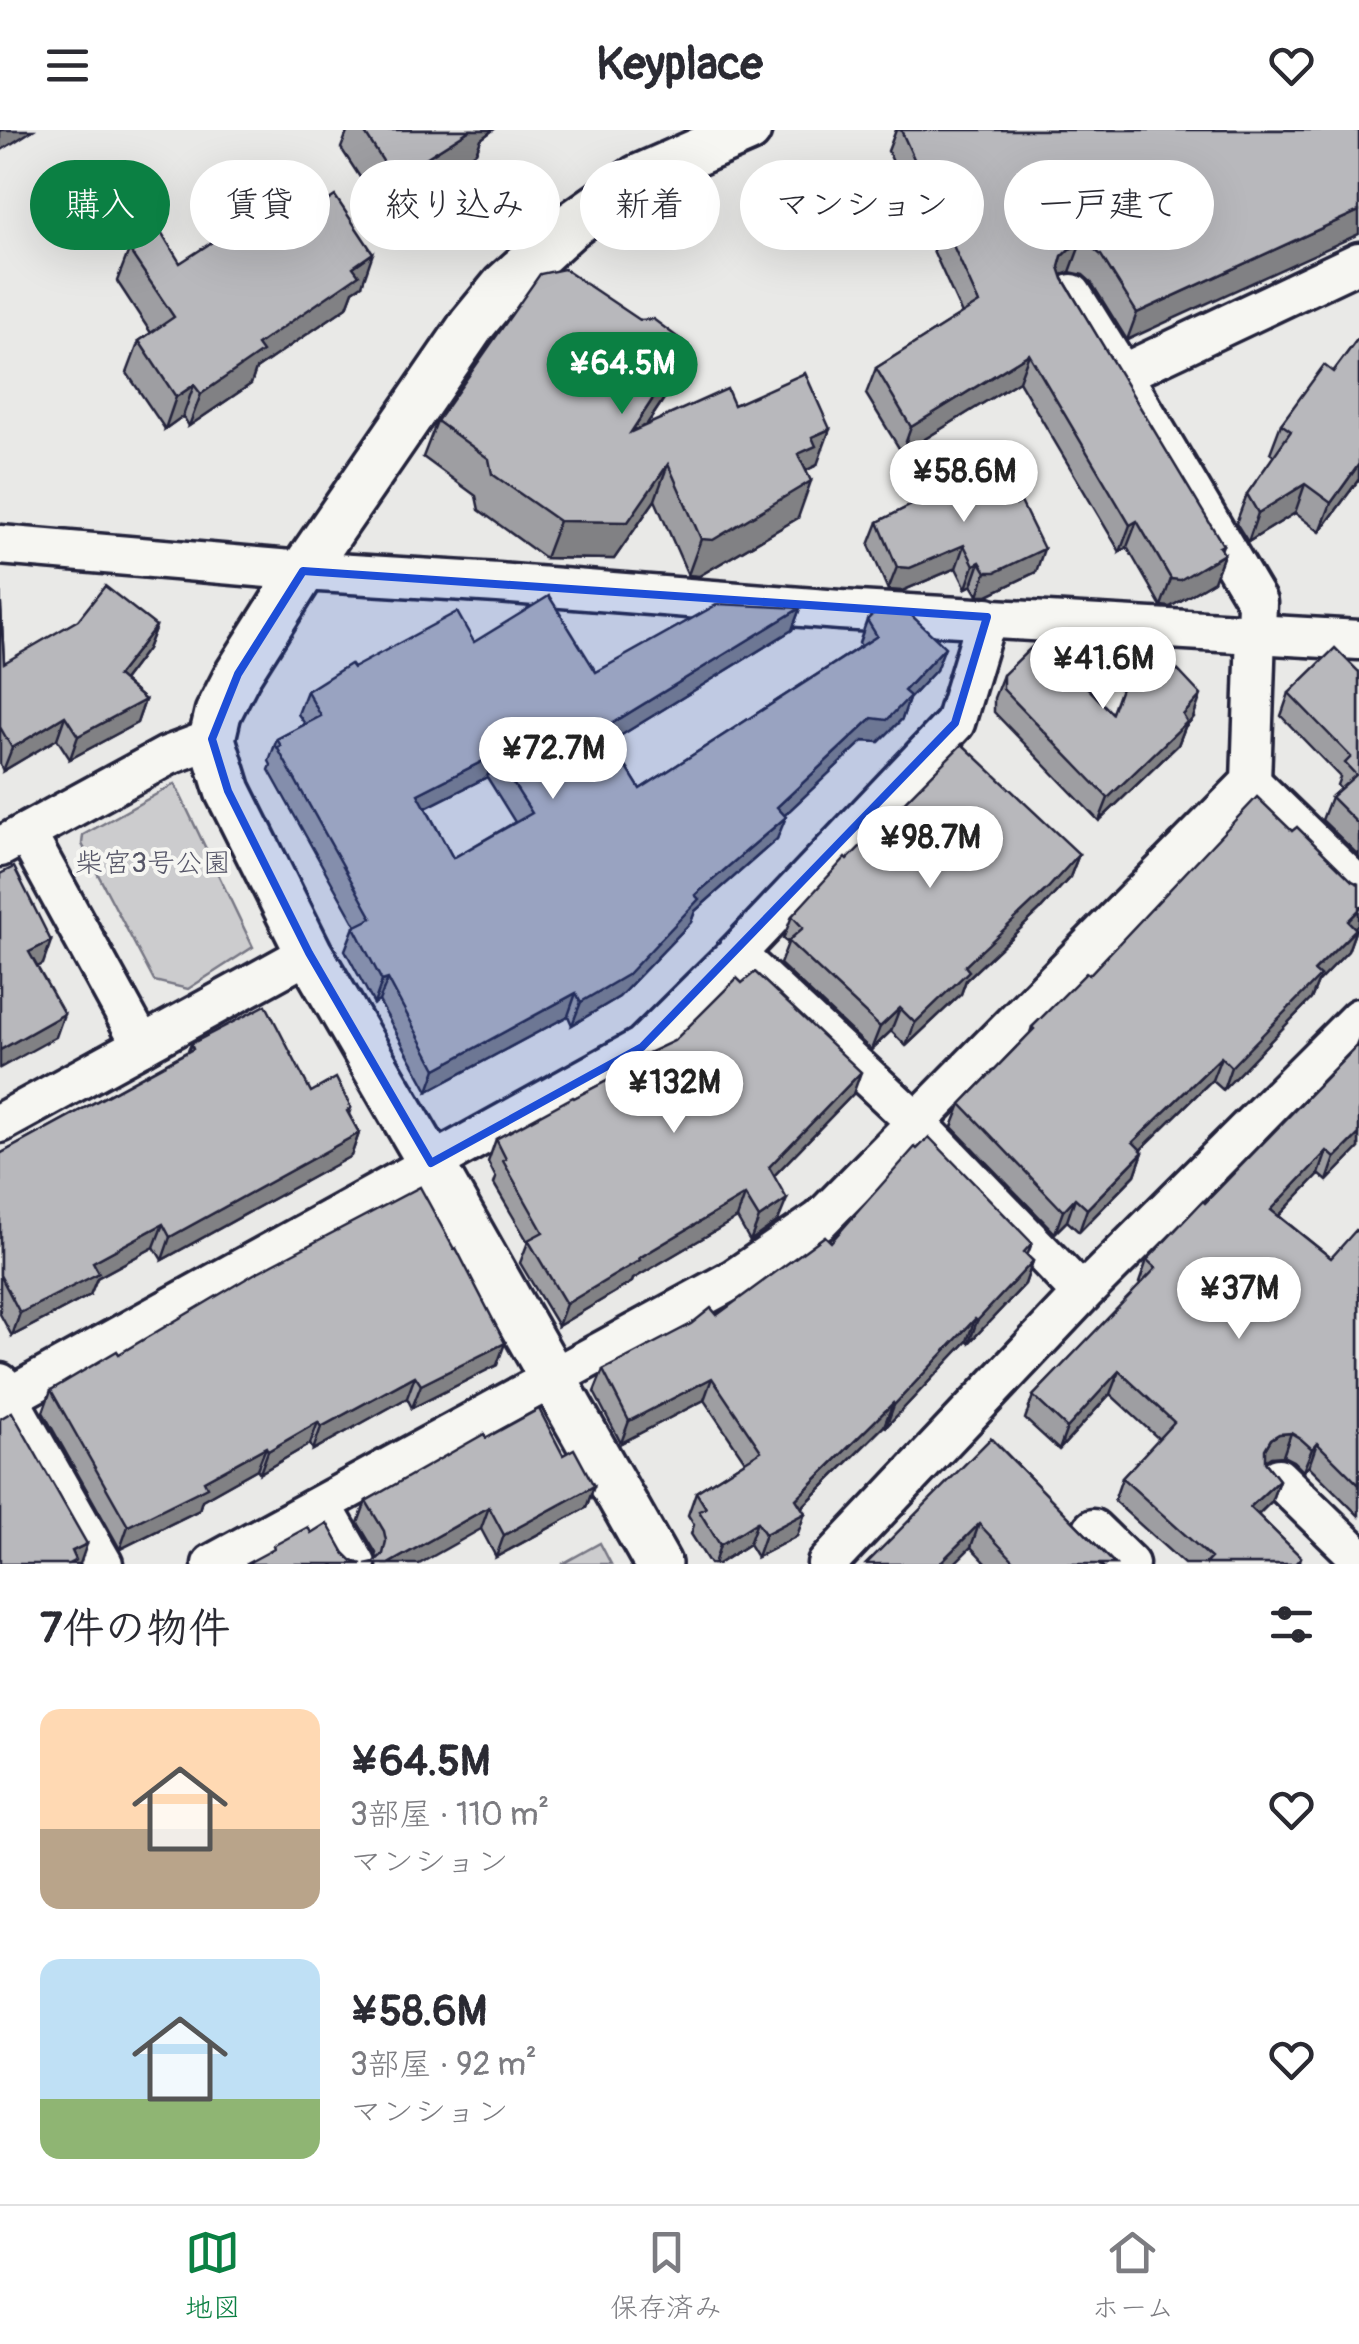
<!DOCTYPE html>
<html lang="ja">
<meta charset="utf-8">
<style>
body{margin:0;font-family:Pangolin,"Klee One",sans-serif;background:#f2f2f3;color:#2b2b33;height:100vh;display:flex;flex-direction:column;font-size:38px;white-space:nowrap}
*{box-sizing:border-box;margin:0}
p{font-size:32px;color:#7c7c81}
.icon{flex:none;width:55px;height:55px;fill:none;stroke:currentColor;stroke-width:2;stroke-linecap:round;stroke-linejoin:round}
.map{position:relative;height:1434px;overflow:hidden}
.side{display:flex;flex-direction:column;background:#fff;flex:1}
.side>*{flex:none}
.banner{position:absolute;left:30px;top:30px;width:1300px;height:90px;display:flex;gap:20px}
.price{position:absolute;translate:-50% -85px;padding:0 22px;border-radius:35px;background:#fff;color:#222;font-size:32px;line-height:65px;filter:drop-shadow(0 2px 5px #0008)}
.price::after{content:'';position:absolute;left:50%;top:60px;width:30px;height:22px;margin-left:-15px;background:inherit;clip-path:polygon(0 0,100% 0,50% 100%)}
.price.on{background:#0b8043;color:#fff}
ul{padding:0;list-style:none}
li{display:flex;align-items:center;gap:30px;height:250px;padding:0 40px}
li span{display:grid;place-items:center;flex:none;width:280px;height:200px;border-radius:20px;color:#555}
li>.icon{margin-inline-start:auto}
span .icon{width:120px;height:120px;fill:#fffc;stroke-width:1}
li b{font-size:42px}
h2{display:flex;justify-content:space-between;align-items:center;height:120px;padding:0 40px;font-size:42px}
.chip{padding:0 35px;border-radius:45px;background:#fff;box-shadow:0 10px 40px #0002;font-size:35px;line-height:90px}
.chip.on{background:#0b8043;color:#fff}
header{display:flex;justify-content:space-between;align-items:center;height:130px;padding:0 40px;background:#fff;font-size:45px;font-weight:700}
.tab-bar{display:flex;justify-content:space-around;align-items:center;height:140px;border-top:2px solid #e1e1e2;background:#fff;font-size:28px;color:#7c7c81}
.tab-bar a{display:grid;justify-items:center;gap:5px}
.tab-bar .on{color:#0b8043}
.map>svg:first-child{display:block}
.green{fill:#ccccce;stroke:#777784;stroke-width:2.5}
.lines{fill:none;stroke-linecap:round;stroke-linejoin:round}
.minor-casing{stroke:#22223b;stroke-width:45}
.tertiary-casing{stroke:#22223b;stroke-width:52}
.minor{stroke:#f6f6f2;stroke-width:38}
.tertiary{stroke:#f6f6f2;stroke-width:45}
.wall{fill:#9e9ea2;stroke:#22223b;stroke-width:2.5;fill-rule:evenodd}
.shaded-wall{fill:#818184;stroke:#22223b;stroke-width:2.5}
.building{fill:#b8b8bc;stroke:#22223b;stroke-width:2.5;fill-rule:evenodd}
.marked{fill:#1d4ed8;fill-opacity:0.2;stroke:#1d4ed8;stroke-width:8;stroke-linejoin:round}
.labels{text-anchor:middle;stroke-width:8;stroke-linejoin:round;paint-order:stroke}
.park-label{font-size:28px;fill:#555567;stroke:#f6f6f2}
</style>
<header><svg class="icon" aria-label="menu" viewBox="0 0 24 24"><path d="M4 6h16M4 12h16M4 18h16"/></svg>Keyplace<svg class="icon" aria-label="heart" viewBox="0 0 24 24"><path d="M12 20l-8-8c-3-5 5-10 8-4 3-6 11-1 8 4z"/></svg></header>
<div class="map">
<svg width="1359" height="1434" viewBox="0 0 1359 1434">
<rect width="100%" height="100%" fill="#e9e9e7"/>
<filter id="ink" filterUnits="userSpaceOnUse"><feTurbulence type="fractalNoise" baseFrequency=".01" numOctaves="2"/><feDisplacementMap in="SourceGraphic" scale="20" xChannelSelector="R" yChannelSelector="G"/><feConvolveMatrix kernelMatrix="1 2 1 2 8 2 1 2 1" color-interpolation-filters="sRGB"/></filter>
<g filter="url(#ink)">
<g class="green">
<path d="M175,654L253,817L188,859L154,851L82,714L83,705Z"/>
<path d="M600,1413L611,1434H562Z"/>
</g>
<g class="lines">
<g class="minor-casing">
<g id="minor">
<path d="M1122,244L1359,132"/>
<path d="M0,415L303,441L498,453L840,480L1359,510"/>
<path d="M1251,652L1359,757"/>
<path d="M26,703L142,915L309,823"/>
<path d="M0,717L167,626L212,609"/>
<path d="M736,824L916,992L1082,1164"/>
<path d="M0,993L142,915"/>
<path d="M0,1253L103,1434"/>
<path d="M0,1272L642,917L736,824L955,593L987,487"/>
<path d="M1278,1348L1359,1427"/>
<path d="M322,1375L356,1434"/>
<path d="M1093,1399L1129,1434"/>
<path d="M212,1434L734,1149L820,1090L1251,652L1257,472L1122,244L1072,164"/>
<path d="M827,1434L1082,1164L1359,888"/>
</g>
</g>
<g class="tertiary-casing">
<path id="tertiary" d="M658,1434L431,1033L309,823L228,661L212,609L218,583L238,544L303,441L472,195L504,156L570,96L638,48L748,0"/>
</g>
<use href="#minor" class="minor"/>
<use href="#tertiary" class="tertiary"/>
</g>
<g class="wall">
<path d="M348,0H493L481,9L476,22L401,69L397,64L378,75L341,18Z"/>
<path d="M896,0H1359L1127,210L1091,152L1083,145L1070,142L1061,145L1224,424L1214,451L1170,477L1161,476L1127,417L1120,422L1019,251L902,323L866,264L876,238L962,184L888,21Z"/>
<path d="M292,95L362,155L353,161L347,177L256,239L251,254L189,296L183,286L165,299L127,243L139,211L151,203L117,151L129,120L180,133L229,108Z"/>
<path d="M640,190L675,252L646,296L734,275L817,335L807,340L798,388L699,446L688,445L655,370L614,429L545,428L479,380L476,366L423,327L437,291Z"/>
<path d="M1359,207V349L1320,402L1295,383L1248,412L1236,393L1247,364L1274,326L1270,323L1281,294L1333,242Z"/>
<path d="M982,339L1036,442L988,465H978L972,455L966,458L956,438L902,461L888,460L869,415L878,392Z"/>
<path d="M0,458L4,533L156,496L147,519L123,551L145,570L137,593L70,629L57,609L3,641L0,634Z"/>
<path d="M800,478L792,500L610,612L640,659L861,516L859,513L867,490L936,540L909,569L902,589L879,612L863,611L784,685L777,709L695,781L691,792L619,867L572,895L568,886L428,961L379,871L374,874L345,820L354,797L356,796L269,640L271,635L269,631L277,609L305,594L298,584L307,561L353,538L474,512L596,542ZM487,647L515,692L453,728L426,678Z"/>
<path d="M1359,542V726L1322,690L1331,667L1340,659L1337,655L1340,647L1281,586L1289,563Z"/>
<path d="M1003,545L1112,583L1193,588L1185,597L1178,615L1099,691L994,582V568Z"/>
<path d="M1292,701L1352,751L1356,799L1348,821L1318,852L1311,869L1223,960L1212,950L1140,1020L1143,1022L1135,1045L1079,1102L1067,1091L1055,1103L952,997L961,974L1030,903L1032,897L1089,845Z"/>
<path d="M1079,724L1070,747L1039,781L966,850L961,864L906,916L891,901L871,920L780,834L788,813L783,809L792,786L847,730Z"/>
<path d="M1359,909V1018L1327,1051L1319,1044L1279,1086L1331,1128L1359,1103V1386L1309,1336L1303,1341L1293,1331L1283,1326L1271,1327L1265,1330V1332L1279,1350L1271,1372L1258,1385L1301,1427L1299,1434H1184L1114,1371L1122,1348L1159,1309L1110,1264L1059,1320L1025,1289L1033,1266L1141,1155L1139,1153L1147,1130L1356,916Z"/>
<path d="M191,914L351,978L349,984L359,1003L351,1026L162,1130L154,1117L97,1148L90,1165L12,1206L0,1184V1024L188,921Z"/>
<path d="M644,925L853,964L774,1046L778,1091L750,1111L737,1088L633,1149L632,1152L558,1196L520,1133L528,1112L494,1054L496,1048L488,1032L496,1009L641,933Z"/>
<path d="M831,1112L1032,1113L1027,1126L1033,1131L1025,1154L969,1213L967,1211L886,1297L884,1296L802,1377L797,1406L757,1427L749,1414L718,1434H710L691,1404L694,1395L688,1385L696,1362L745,1331L704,1270L621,1313L594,1262L603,1240L717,1185Z"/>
<path d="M497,1235L412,1278L407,1268L313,1320L310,1314L260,1343L257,1339L202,1370L199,1380L120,1419L43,1282L51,1260Z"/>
<path d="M486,1308L563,1325L594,1356L586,1378L496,1427L481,1399L374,1432L377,1429L376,1423L358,1393L366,1371Z"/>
<path d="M991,1308L1115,1434H987L971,1417Z"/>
</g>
<g class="shaded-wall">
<path d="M0,0H33L0,21Z"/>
<path d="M470,0H493L481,9L476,22L401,69L413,36Z"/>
<path d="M409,31L397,64L378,75L390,42Z"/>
<path d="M1359,81V104L1127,210L1137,183Z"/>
<path d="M1080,115L1070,142L1059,146L1053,153L1062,126L1069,119Z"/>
<path d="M373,123L362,155L353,161L347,177L256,239L251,254L189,296L201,264L257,215L353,137Z"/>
<path d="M688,215L675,252L617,339L631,302Z"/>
<path d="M1029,224L1019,251L902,323L911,297Z"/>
<path d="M194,255L183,286L165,299L176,267Z"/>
<path d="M830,299L817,335L807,340L803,352L798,324L812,307Z"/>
<path d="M668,334L655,370L614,429L545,428L559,391Z"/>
<path d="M1359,334V349L1320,402L1331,373Z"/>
<path d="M811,351L798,388L699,446L688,445L701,409Z"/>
<path d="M1305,354L1295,383L1248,412L1258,383Z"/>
<path d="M1137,391L1127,417L1120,422L1130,395Z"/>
<path d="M964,415L956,438L902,461L888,460L897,437Z"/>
<path d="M1223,415L1218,428L1224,424L1214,451L1170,477L1161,476L1171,449Z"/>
<path d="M1044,419L1036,442L988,465H978L986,442Z"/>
<path d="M980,432L972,455L966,458L974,435Z"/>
<path d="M800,478L792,500L594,622L603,599Z"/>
<path d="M156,496L147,519L109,569L117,546Z"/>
<path d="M945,517L936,540L909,569L902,589L879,612L863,611L769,700L777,677L872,588L904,561Z"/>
<path d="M1201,565L1193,588L1185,597L1178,615L1099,691L1108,668Z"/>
<path d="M145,570L137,593L70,629L78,606Z"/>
<path d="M65,586L57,609L3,641L12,618Z"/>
<path d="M495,625L487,647L409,686L418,664Z"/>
<path d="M786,687L777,709L695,781L691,792L619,867L572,895L581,872L695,765Z"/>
<path d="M1079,724L1070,747L1039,781L966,850L961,864L906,916L915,893L965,836Z"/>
<path d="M1359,780V793L1340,814L1348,791Z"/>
<path d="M1356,799L1348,821L1318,852L1311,869L1223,960L1231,937L1314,841Z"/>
<path d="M51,811L43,834L21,845L29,822Z"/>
<path d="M388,849L379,871L374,874L382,851Z"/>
<path d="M576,863L568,886L428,961L436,939Z"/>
<path d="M900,878L891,901L871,920L880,897Z"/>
<path d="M64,884L56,907L0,938V920Z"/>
<path d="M1221,927L1212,950L1125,1035L1133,1012Z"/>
<path d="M861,942L853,964L761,1059L769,1037Z"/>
<path d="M359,1003L351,1026L162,1130L170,1107Z"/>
<path d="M1359,1004V1018L1327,1051L1335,1028Z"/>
<path d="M1327,1021L1319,1044L1263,1102L1271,1080Z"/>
<path d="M1143,1022L1135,1045L1079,1102L1087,1079Z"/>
<path d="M745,1065L737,1088L633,1149L632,1152L558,1196L566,1174L639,1128Z"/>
<path d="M1075,1068L1067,1091L1055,1103L1063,1081Z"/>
<path d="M787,1069L778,1091L750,1111L759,1088Z"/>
<path d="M163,1094L154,1117L97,1148L90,1165L12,1206L20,1183L93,1132Z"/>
<path d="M1033,1131L1025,1154L969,1213L977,1191Z"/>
<path d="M975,1189L967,1211L886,1297L894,1275Z"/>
<path d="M505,1213L497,1235L412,1278L421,1255Z"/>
<path d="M1119,1241L1110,1264L1059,1320L1067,1298Z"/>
<path d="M415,1246L407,1268L313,1320L321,1297Z"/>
<path d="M712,1248L704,1270L621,1313L629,1291Z"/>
<path d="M893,1273L884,1296L788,1391L796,1369Z"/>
<path d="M318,1292L310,1314L260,1343L268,1321Z"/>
<path d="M1291,1303L1283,1326L1271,1327L1263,1332L1265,1319L1271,1309L1279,1304Z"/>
<path d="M1317,1313L1309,1336L1303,1341L1312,1319Z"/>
<path d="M266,1317L257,1339L202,1370L199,1380L120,1419L128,1396L204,1351Z"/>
<path d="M1279,1350L1271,1372L1242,1400L1250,1377Z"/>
<path d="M594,1356L586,1378L496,1427L504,1405Z"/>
<path d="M489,1377L481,1399L419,1434H388Z"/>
<path d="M805,1383L797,1406L757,1427L765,1404Z"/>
<path d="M757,1392L749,1414L718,1434H714L720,1415Z"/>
<path d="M979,1394L971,1417L954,1434H939Z"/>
<path d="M87,1414L80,1434H67L72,1421Z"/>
</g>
<g class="building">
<path d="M363,0H470L413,36L409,31L390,42Z"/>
<path d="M901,0H1359V81L1137,183L1101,125L1093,118L1080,115L1069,119L1062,126L1059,137L1063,149L1223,415L1219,417L1224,424L1180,450L1171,449L1137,391L1130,395L1029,224L911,297L876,238L979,173Z"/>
<path d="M335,66L373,123L353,137L359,145L257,215L262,222L201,264L194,255L176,267L139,211L174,187L129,120L160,100L180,133L226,103L229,108L278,75L292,95Z"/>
<path d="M564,139L640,190L653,189L688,215L631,302L727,259L734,275L805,243L830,299L812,307L816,316L798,324L811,351L713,410L701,409L668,334L628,392L559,391L492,344L489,329L437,291L540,144Z"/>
<path d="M1359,207V334L1331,373L1305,354L1258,383L1247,364L1291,301L1281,294L1324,235L1333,242Z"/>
<path d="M998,338L1016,375L1021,372L1044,419L996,442H986L980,432L974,435L964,415L910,438L897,437L878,392L982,339L985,344Z"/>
<path d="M105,456L156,496L117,546L145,570L78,606L65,586L12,618L0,597V458L4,533L78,490Z"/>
<path d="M549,466L596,542L718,474L800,478L603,599L640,659L877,506L867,490L875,482L909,483L945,517L904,561L910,566L887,590L872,588L777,677L786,687L695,765L699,769L627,845L581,872L576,863L436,939L388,849L382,851L354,797L372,788L277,617L281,616L277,609L321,586L307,561L350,534L353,538L457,482L474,512ZM495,625L532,683L453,728L418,664Z"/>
<path d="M1040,509L1112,583L1135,520H1152L1169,531L1201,565L1183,585L1187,592L1108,668L1003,559V545Z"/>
<path d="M1335,518L1359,542V695L1331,667L1356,645L1345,633L1351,627L1289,563Z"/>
<path d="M962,614L1079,724L1048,758L965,836L969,841L915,893L900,878L880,897L788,811L803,798L792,786L845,728L847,730Z"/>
<path d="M1257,667L1292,701L1297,697L1352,751L1359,754V780L1348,791L1356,799L1314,841L1320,846L1231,937L1221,927L1133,1012L1143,1022L1087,1079L1075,1068L1063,1081L961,974L1034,899L1032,897L1086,843L1089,845Z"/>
<path d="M14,737L51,811L29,822L64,884L0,920V744Z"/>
<path d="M755,842L861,942L769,1037L787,1069L759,1088L745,1065L639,1128L640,1130L566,1174L528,1110L543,1102L503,1031L506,1029L496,1009L573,967L574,968L647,930L644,925L674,911L737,848L742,853Z"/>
<path d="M266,875L311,962L336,948L351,978L347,981L359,1003L170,1107L163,1094L93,1132L99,1143L20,1183L0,1145V1024L193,919L191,914Z"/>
<path d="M1359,914V1004L1335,1028L1327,1021L1271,1080L1331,1128L1356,1100L1359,1103V1355L1317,1313L1312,1319L1301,1309L1291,1303L1279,1304L1271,1309L1265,1319V1332L1279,1350L1250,1377L1301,1427L1295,1434H1205L1211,1428L1122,1348L1174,1292L1119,1241L1067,1298L1033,1266L1156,1138L1147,1130L1203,1071L1205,1073Z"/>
<path d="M929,1007L1032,1113L1024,1122L1033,1131L977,1191L975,1189L894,1275L893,1273L796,1369L805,1383L765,1404L757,1392L720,1415L699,1381L706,1378L696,1362L761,1321L712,1248L629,1291L603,1240L691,1194L711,1178L717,1185L825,1106L831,1112L915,1017L917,1019Z"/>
<path d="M420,1057L454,1119L456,1118L505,1213L421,1255L415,1246L321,1297L318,1292L268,1321L266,1317L204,1351L207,1357L128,1396L51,1260L117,1221L119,1224L254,1144Z"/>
<path d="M539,1279L563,1325L574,1319L594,1356L504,1405L489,1377L388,1434H365L374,1432L383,1424L386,1411L384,1401L366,1371L484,1304L486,1308Z"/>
<path d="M12,1282L87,1414L72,1421L76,1430L68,1434H0V1289Z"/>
<path d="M991,1308L1115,1434H1017L979,1394L939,1434H866Z"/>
<path d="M327,1393L344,1423L352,1431L362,1434H246L274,1419L273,1416L308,1397L311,1403Z"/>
</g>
</g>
<path class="marked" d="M303,441L987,487L955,593L642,917L431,1033L309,823L228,661L212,609L238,544Z"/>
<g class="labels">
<g class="park-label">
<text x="153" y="742">柴宮3号公園</text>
</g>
</g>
</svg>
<b class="price on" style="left:622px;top:287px">¥64.5M</b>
<b class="price" style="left:964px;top:395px">¥58.6M</b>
<b class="price" style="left:1103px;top:582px">¥41.6M</b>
<b class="price" style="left:553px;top:672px">¥72.7M</b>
<b class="price" style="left:930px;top:761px">¥98.7M</b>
<b class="price" style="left:674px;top:1006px">¥132M</b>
<b class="price" style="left:1239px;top:1212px">¥37M</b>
<div class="banner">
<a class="chip on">購入</a>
<a class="chip">賃貸</a>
<a class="chip">絞り込み</a>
<a class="chip">新着</a>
<a class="chip">マンション</a>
<a class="chip">一戸建て</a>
</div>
</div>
<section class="side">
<h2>7件の物件<svg class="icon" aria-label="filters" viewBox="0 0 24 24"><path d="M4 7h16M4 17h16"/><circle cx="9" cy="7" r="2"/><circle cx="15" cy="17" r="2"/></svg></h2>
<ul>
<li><span style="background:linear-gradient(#ffd9b3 60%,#b9a48a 0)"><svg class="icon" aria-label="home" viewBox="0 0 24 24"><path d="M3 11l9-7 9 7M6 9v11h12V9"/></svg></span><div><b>¥64.5M</b><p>3部屋 · 110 m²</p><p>マンション</p></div><svg class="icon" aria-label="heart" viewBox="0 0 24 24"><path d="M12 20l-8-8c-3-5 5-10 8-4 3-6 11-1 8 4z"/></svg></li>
<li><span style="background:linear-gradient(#bfe0f5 70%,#8fb573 0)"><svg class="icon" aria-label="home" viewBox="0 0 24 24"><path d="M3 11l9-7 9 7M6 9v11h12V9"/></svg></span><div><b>¥58.6M</b><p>3部屋 · 92 m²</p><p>マンション</p></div><svg class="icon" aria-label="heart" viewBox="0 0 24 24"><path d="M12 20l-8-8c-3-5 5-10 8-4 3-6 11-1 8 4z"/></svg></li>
</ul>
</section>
<nav class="tab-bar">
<a class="on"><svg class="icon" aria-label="map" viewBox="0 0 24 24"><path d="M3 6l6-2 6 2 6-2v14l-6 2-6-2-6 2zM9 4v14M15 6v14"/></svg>地図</a>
<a><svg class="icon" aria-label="saved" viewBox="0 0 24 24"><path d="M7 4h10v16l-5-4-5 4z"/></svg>保存済み</a>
<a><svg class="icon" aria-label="home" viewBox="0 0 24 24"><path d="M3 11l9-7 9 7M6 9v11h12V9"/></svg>ホーム</a>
</nav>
